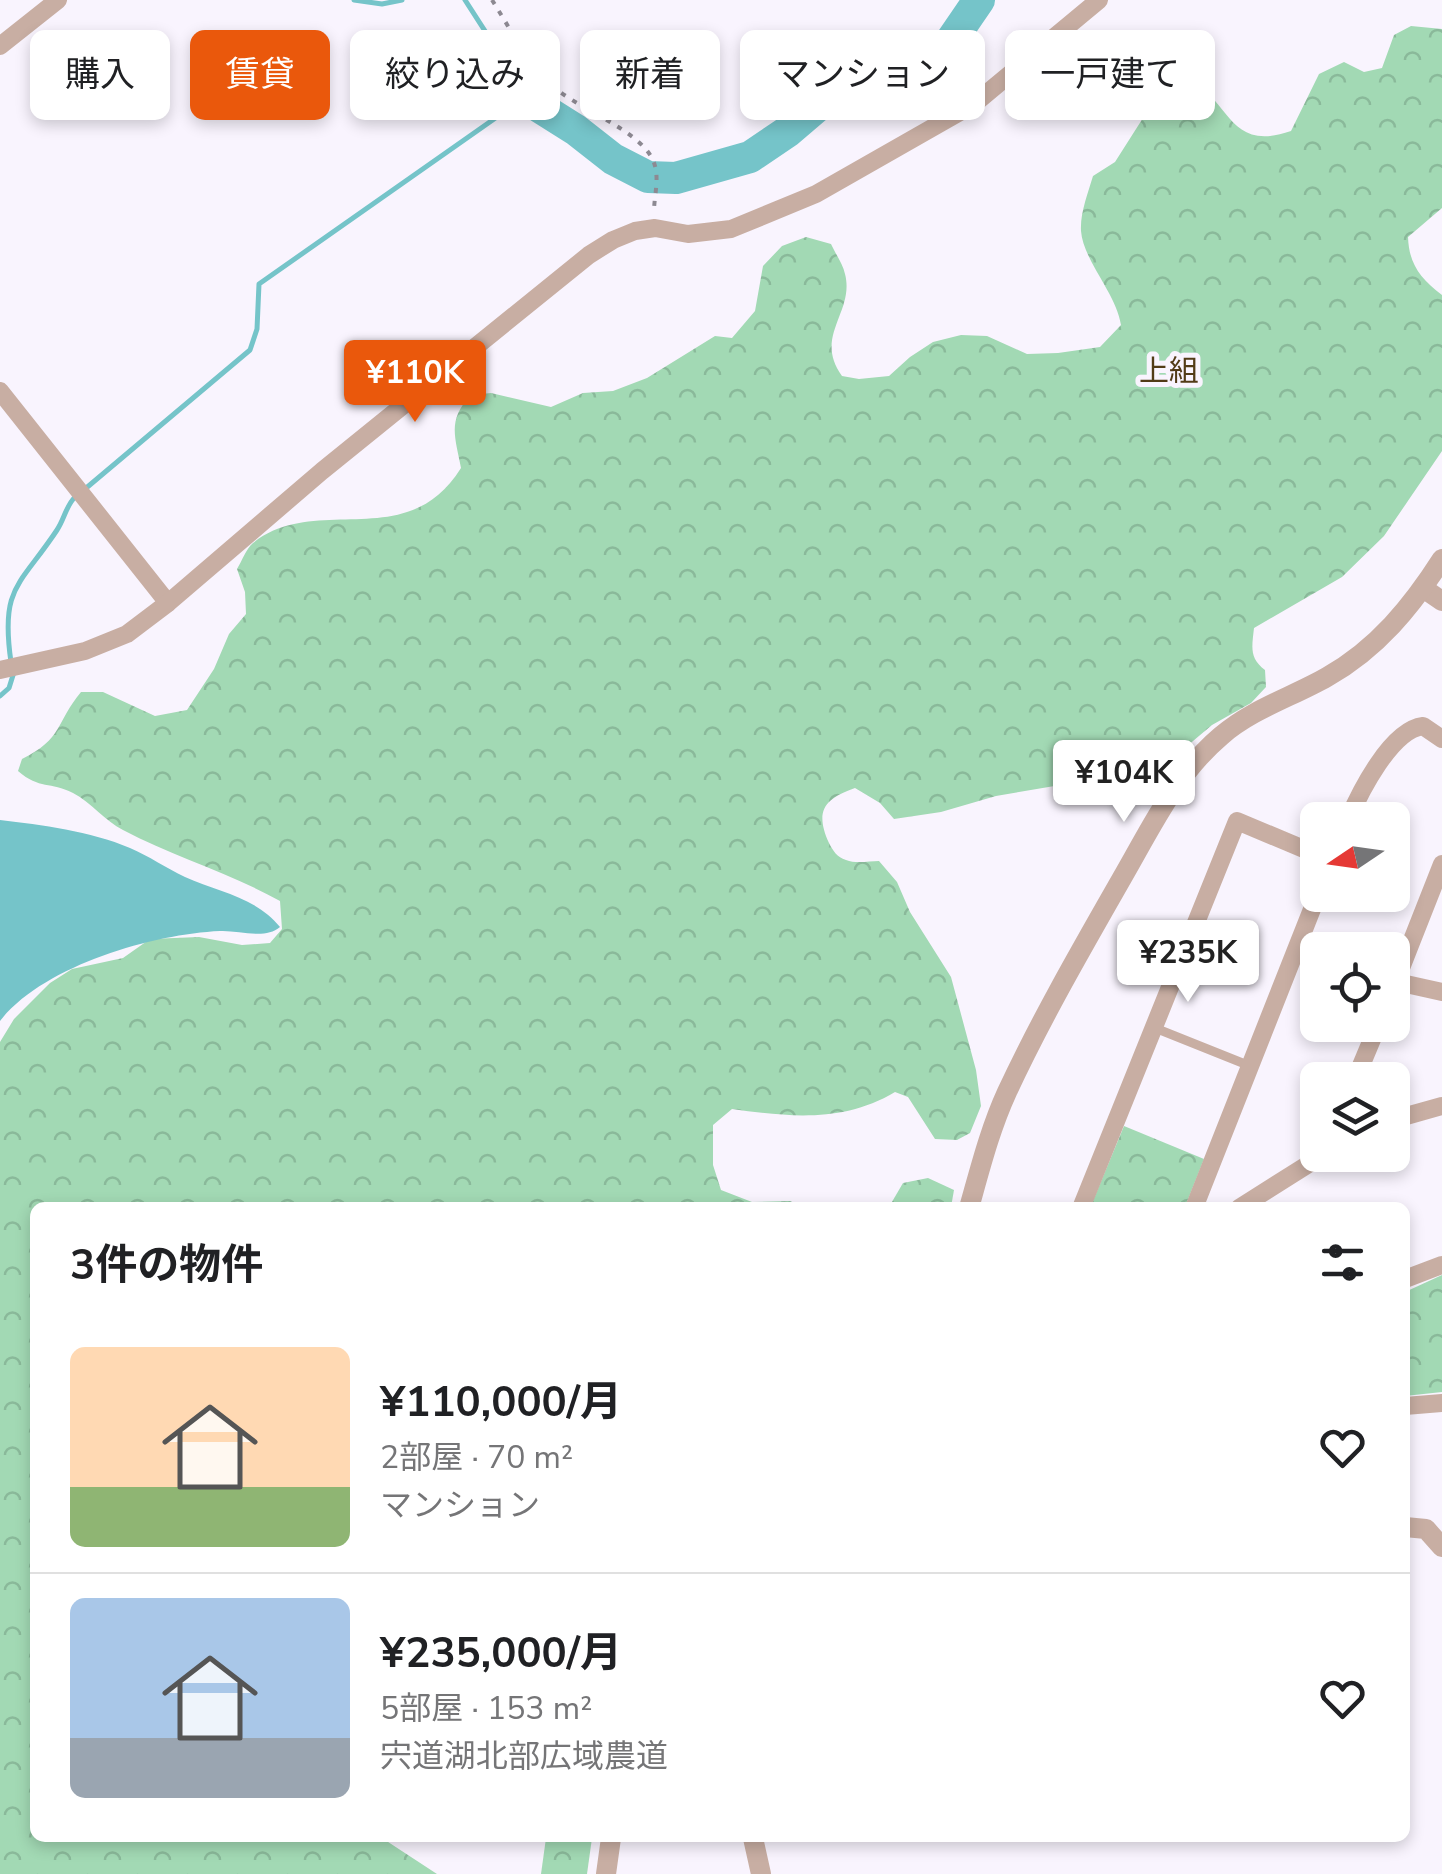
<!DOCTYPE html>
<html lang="ja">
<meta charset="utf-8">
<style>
body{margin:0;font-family:"Nunito Sans","Noto Sans JP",sans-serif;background:#f2f2f2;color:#202124;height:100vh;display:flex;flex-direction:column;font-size:38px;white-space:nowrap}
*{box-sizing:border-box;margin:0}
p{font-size:32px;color:#757577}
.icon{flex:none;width:55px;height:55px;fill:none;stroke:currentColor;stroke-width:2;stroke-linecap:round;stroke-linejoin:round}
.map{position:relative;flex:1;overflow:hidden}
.sheet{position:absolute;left:30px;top:1202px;width:1380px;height:640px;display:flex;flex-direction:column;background:#fff;border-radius:15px;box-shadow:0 5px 15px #0003}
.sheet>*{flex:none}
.banner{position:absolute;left:30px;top:30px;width:1382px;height:90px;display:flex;gap:20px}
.needle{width:65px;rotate:257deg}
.fabs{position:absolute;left:1300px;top:802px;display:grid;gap:20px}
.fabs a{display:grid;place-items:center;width:110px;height:110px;border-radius:15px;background:#fff;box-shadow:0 5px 15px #0003;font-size:50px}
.price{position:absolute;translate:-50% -85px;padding:0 22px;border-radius:10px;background:#fff;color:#222;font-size:32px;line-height:65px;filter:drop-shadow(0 2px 5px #0008)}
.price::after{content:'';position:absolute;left:50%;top:60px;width:30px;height:22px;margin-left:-15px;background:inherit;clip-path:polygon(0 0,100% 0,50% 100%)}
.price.on{background:#ea580c;color:#fff}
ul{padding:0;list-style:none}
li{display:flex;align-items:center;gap:30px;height:250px;padding:0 40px}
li+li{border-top:2px solid #e0e0e0}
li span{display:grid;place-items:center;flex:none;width:280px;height:200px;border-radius:15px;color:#555}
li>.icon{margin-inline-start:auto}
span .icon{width:120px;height:120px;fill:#fffc;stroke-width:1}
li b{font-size:42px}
h2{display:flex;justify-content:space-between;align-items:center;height:120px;padding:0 40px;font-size:42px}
.chip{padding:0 35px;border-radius:15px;background:#fff;box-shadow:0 5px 15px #0003;font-size:35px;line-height:90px}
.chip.on{background:#ea580c;color:#fff}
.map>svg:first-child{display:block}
.forest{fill:url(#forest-crowns)}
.water{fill:#75c4c9}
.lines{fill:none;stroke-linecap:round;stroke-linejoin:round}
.stream{stroke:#75c4c9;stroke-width:5}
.river{stroke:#75c4c9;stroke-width:32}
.path{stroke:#8d8992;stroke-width:4;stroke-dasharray:5 8;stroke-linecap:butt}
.service{stroke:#c8aea3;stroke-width:9}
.minor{stroke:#c8aea3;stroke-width:18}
.tertiary{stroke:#c8aea3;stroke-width:20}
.labels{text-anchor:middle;stroke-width:10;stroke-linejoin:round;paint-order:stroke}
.neighbourhood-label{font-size:30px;fill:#523b17;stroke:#f9f4fe}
</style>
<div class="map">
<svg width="1442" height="1874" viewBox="0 0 1442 1874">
<defs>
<pattern id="forest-crowns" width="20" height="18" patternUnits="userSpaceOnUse" patternTransform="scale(2.5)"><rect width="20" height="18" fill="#a2d9b4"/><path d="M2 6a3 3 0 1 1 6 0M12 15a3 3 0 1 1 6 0" fill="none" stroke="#8ab99a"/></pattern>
</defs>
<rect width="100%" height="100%" fill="#f9f4fe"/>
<g class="forest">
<path d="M1411,26L1442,29V208L1408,237C1409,264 1420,278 1442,295V451L1384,536L1342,577L1254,628C1252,647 1249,658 1265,670L1266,687L1251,703L1212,725L1161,768L996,796L941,812L894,819L880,803L855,788C823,799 815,812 829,843C833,851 837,857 846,860C856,864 869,861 879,861L897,882L910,912L951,977L976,1070L981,1106L970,1133L957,1140L935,1139L908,1097L895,1092C843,1123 789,1117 732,1109L713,1125V1165L721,1190L752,1202L790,1201L803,1207L35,1208V1838H382L437,1874H0V1042L14,1019L50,983L72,969L123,958L150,939L199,937L242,945L270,943L282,929L280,901C230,873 174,857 123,830C105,821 92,803 73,793C50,781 40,790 18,771L22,759C63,739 56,722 81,692H103L155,716L187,710L214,669L229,634L246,614L245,592L237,569C242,561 246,549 253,543C317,492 407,555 461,468C455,436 447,420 471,395L491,393L551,407L583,393L613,391L647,378L715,336L732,338L755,311L763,266L782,246L806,237L831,244C835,253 843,264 845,274C855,312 813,336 842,376L859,379L889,376L910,357L933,342L961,335L987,336L1027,354L1058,353L1100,347L1121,325C1116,293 1083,260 1081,231C1080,213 1088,193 1093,176L1115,162L1150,107L1188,79C1231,99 1227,153 1291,131L1319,74L1344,62L1364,72L1382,68L1394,35Z"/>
<path d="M1124,1126L1204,1159L1185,1207L1090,1208Z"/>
<path d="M928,1178L954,1190L951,1207H889L903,1183Z"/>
<path d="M1442,1275V1392L1405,1396V1292Z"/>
<path d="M546,1838H592L587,1874H541Z"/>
</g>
<path class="water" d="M0,820C42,825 90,831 130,848C149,856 166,868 185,877C218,892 256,897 280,927C265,940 239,930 220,931C152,934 43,966 0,1021Z"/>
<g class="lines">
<g class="stream">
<path d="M354,0L382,4L402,0"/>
<path d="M85,489L250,350L257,329L259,284L504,112L530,101L465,0"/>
<path d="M11,662C0,586 20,586 57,530C65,518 66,505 76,496"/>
<path d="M0,696L9,688L14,672"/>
</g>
<path class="river" d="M530,101L576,130L613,159L648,177L676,178L750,157L787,132L828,97L903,86L940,57L979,0"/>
<path class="path" d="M492,0C508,25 523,54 543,77C569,108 646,129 655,166C659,181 654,197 654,212"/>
<g class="service">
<path d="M1293,956L1318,966"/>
<path d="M1155,1028L1250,1066"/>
</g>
<g class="minor">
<path d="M0,46L58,0"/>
<path d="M0,391L168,603"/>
<path d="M0,670L85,651L127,634L168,603L322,471L589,255L613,240L635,231L655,228L688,234L731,229L816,194L974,104L1099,0"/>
<path d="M1348,820C1360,792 1391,730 1423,726L1442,739"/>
<path d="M1397,982L1442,992"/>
<path d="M1392,991L1442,864"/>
<path d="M1355,1080L1378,1025"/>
<path d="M1392,1120L1442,1106"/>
<path d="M1081,1208L1237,821L1318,855"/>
<path d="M1194,1208L1318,894"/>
<path d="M1239,1208L1323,1155"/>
<path d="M1405,1279L1442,1265"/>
<path d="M1405,1406L1442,1403"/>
</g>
<g class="tertiary">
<path d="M1423,588L1442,601"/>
<path d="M969,1208C980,1169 990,1129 1007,1092C1041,1019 1082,948 1122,878C1151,828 1176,774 1221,736C1252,709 1292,697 1327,677C1377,649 1412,606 1442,559"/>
<path d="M1405,1527L1426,1529L1442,1547"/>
<path d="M753,1838L761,1874"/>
<path d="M606,1874L611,1838"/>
</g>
</g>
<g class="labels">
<g class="neighbourhood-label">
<text x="1169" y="381">上組</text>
</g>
</g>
</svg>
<div class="fabs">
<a><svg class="needle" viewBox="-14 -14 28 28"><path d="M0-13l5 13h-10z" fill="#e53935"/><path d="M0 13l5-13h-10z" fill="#757577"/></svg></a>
<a><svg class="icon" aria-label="locate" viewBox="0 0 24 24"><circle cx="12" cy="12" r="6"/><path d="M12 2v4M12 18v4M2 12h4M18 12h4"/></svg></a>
<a><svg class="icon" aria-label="layers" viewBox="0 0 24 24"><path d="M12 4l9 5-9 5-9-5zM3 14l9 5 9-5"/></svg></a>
</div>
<b class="price on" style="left:415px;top:425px">¥110K</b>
<b class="price" style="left:1124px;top:825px">¥104K</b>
<b class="price" style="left:1188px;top:1005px">¥235K</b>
<div class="banner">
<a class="chip">購入</a>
<a class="chip on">賃貸</a>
<a class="chip">絞り込み</a>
<a class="chip">新着</a>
<a class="chip">マンション</a>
<a class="chip">一戸建て</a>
</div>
<section class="sheet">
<h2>3件の物件<svg class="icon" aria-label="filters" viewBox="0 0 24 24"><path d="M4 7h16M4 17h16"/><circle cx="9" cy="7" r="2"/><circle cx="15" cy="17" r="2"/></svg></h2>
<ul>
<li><span style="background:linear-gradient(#ffd9b3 70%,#8fb573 0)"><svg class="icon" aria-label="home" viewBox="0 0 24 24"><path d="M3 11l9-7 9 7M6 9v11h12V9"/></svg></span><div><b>¥110,000/月</b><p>2部屋 · 70 m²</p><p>マンション</p></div><svg class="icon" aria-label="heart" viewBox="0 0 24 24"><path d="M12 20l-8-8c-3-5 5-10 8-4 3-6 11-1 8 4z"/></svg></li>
<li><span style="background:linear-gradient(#a9c7e8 70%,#9aa5b1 0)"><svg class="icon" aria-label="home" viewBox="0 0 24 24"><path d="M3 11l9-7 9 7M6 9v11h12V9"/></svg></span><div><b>¥235,000/月</b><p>5部屋 · 153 m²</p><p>宍道湖北部広域農道</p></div><svg class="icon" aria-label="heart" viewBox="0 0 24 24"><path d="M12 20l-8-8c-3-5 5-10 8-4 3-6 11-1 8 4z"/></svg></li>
</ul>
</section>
</div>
